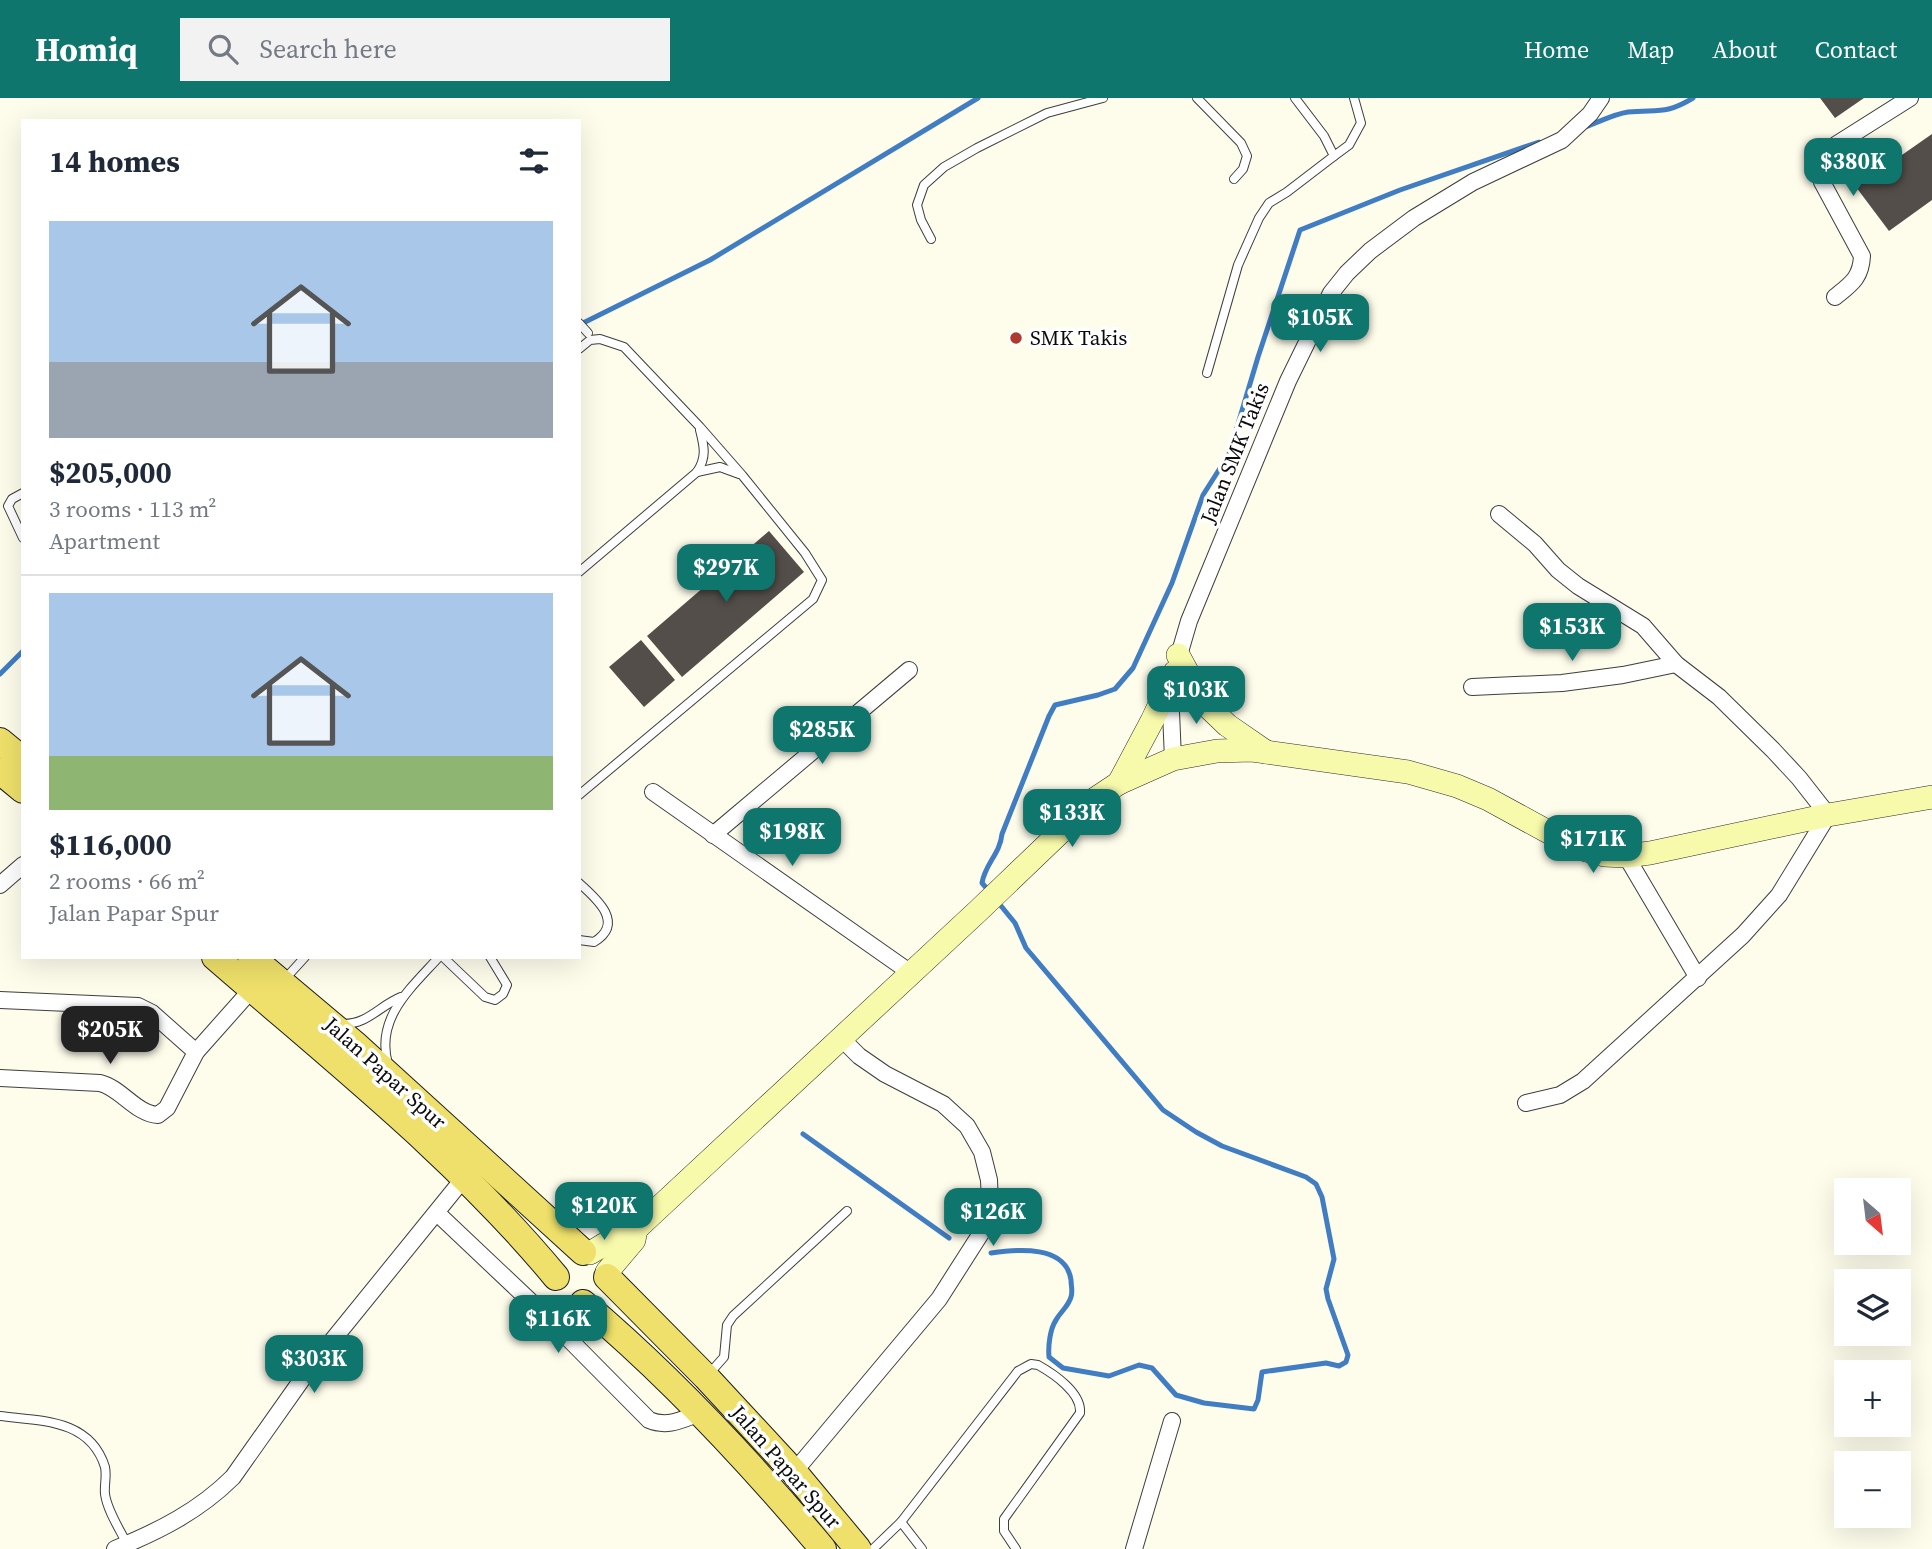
<!DOCTYPE html>
<meta charset="utf-8">
<style>
body{margin:0;font-family:"Source Serif 4",serif;background:#f2f2f3;color:#1f2937;height:100vh;display:flex;flex-direction:column;font-size:26px;white-space:nowrap}
*{box-sizing:border-box;margin:0}
p{font-size:23px;color:#747a83}
.icon{flex:none;width:38px;height:38px;fill:none;stroke:currentColor;stroke-width:2;stroke-linecap:round;stroke-linejoin:round}
.map{position:relative;flex:1;overflow:hidden}
.panel{position:absolute;left:21px;top:21px;width:560px;height:840px;display:flex;flex-direction:column;background:#fff;border-radius:0px;box-shadow:0 7px 28px #0002}
.panel>*{flex:none}
.needle{width:46px;rotate:152deg}
.buttons{position:absolute;left:1834px;top:1080px;display:grid;gap:14px}
.buttons a{display:grid;place-items:center;width:77px;height:77px;border-radius:0px;background:#fff;box-shadow:0 7px 28px #0002;font-size:35px}
.price{position:absolute;translate:-50% -60px;padding:0 16px;border-radius:14px;background:#0f766e;color:#fff;font-size:23px;line-height:46px;filter:drop-shadow(0 2px 4px #0008)}
.price::after{content:'';position:absolute;left:50%;top:42px;width:21px;height:16px;margin-left:-10px;background:inherit;clip-path:polygon(0 0,100% 0,50% 100%)}
.price.on{background:#222;color:#fff}
ul{padding:0;list-style:none}
li{display:grid;align-content:center;gap:14px;height:371px;padding:0 28px}
li+li{border-top:2px solid #e0e1e3}
li span{display:grid;place-items:center;height:217px;border-radius:0px;color:#555}
li>.icon{margin-inline-start:auto}
span .icon{width:126px;height:126px;fill:#fffc;stroke-width:1}
li b{font-size:30px}
h2{display:flex;justify-content:space-between;align-items:center;height:84px;padding:0 28px;font-size:30px}
header{display:flex;align-items:center;gap:42px;box-sizing:border-box;height:98px;padding:0 35px;background:#0f766e;color:#fff}
header strong{font-size:33px}
nav{display:flex;gap:38px;margin-inline-start:auto;font-size:24px}
.search{width:490px;height:63px;background:#f2f2f3;display:flex;align-items:center;gap:18px;box-sizing:border-box;padding:0 24px;border-radius:0px;color:#747a83;font-size:26px}
.map>svg:first-child{display:block}
.lines{fill:none;stroke-linecap:round;stroke-linejoin:round}
.stream{stroke:#407dc3;stroke-width:5}
.building{fill:#534e49}
.service-casing{stroke:#3e3e3e;stroke-width:10}
.minor-casing{stroke:#3e3e3e;stroke-width:18}
.secondary-casing{stroke:#2d2d2d;stroke-width:24}
.primary-casing{stroke:#1c1c1c;stroke-width:28}
.service{stroke:#fff;stroke-width:8}
.minor{stroke:#fff;stroke-width:16}
.secondary{stroke:#f7f9ab;stroke-width:23}
.primary{stroke:#eee06a;stroke-width:26}
.poi-dot{fill:#b03a2e;stroke:#fff;stroke-width:2.5}
.labels{text-anchor:middle;stroke-width:7;stroke-linejoin:round;paint-order:stroke}
.poi-label{font-size:21px;fill:#0b0b0b;stroke:#fff;text-anchor:start}
.street-label{font-size:21px;fill:#0b0b0b;stroke:#fff}
</style>
<header>
<strong>Homiq</strong>
<div class="search"><svg class="icon" aria-label="search" viewBox="0 0 24 24"><circle cx="10" cy="10" r="6"/><path d="M15 15l6 6"/></svg>Search here</div>
<nav><a>Home</a><a>Map</a><a>About</a><a>Contact</a></nav>
</header>
<div class="map">
<svg width="1932" height="1451" viewBox="0 0 1932 1451">
<rect width="100%" height="100%" fill="#fefceb"/>
<g class="lines">
<g class="stream">
<path d="M1585,29C1599,24 1614,16 1628,14C1658,11 1665,17 1693,0"/>
<path d="M579,227L710,162L978,0"/>
<path d="M0,576L23,553"/>
<path d="M989,793L982,785C985,766 1000,756 1002,736L1049,618L1055,607L1098,597L1115,591L1133,570L1172,485L1203,397L1229,356L1258,259L1300,132L1400,92L1539,44"/>
<path d="M803,1036L949,1140"/>
<path d="M991,1155C1018,1151 1066,1147 1071,1182C1071,1188 1073,1193 1071,1199C1068,1209 1061,1213 1056,1222C1050,1231 1048,1248 1049,1259L1063,1270L1109,1278L1139,1267L1152,1270L1176,1297L1204,1305L1254,1311L1258,1302L1262,1274L1326,1265L1339,1268L1346,1264L1348,1257L1328,1201L1326,1191L1334,1161L1322,1099L1316,1086L1306,1079L1222,1048L1196,1034L1163,1012L1026,850L1015,825L997,803"/>
</g>
</g>
<g class="building">
<path d="M1820,0H1864L1835,20Z"/>
<path d="M1932,36V102L1889,133L1856,89Z"/>
<path d="M769,433L804,474L682,579L647,538Z"/>
<path d="M641,542L675,582L644,609L609,569Z"/>
</g>
<g class="lines">
<g class="service-casing">
<g id="service">
<path d="M1197,0L1241,45L1247,58L1243,71L1234,81"/>
<path d="M1334,58L1349,47L1361,25L1354,0"/>
<path d="M931,141L921,122L917,107L924,87L944,69L977,50L1047,15L1103,0"/>
<path d="M579,225L588,235"/>
<path d="M579,251L590,242L600,241L624,249L700,329L742,377L805,455L822,482L813,501L579,697"/>
<path d="M1207,275L1238,167L1259,120L1269,105L1287,94L1334,58L1324,38L1295,0"/>
<path d="M697,374L720,369L739,376"/>
<path d="M23,395L12,401L8,408L23,440"/>
<path d="M579,474L697,374C707,359 704,348 700,332"/>
<path d="M579,785C597,801 625,825 594,844L579,842"/>
<path d="M443,859L485,899L495,902L503,896L507,887L490,859"/>
<path d="M284,882L305,859"/>
<path d="M342,926C367,927 379,908 401,899"/>
<path d="M388,966C375,920 411,890 439,859"/>
<path d="M708,1277L724,1259L727,1227L733,1218L847,1113"/>
<path d="M0,1318C41,1323 90,1321 105,1369C107,1379 104,1387 105,1396C107,1412 120,1432 127,1446"/>
<path d="M901,1424L922,1451"/>
<path d="M873,1451L901,1424L1018,1273L1031,1266L1038,1267C1054,1276 1082,1295 1080,1315L1004,1421V1433L1016,1451"/>
</g>
</g>
<g class="minor-casing">
<g id="minor">
<path d="M1835,199C1851,186 1861,180 1862,158L1822,84C1819,66 1822,57 1837,46L1910,0"/>
<path d="M1499,416L1535,446L1558,472L1578,488L1643,528L1676,566L1719,599L1773,652L1799,680L1828,717L1779,797L1743,837L1583,983L1560,997L1526,1005"/>
<path d="M1177,564L1189,523L1288,283L1331,195L1347,175L1370,153L1414,120L1473,84L1562,42L1590,16L1601,0"/>
<path d="M1472,589L1562,585L1623,577L1676,566"/>
<path d="M1173,661L1171,614L1174,587"/>
<path d="M653,694L911,875"/>
<path d="M713,737L909,572"/>
<path d="M1626,758L1698,880"/>
<path d="M0,787L23,767"/>
<path d="M0,902L138,908L152,915L196,954"/>
<path d="M0,980L100,985C121,990 136,1016 158,1017L167,1010L196,954L252,891"/>
<path d="M437,1115L547,1219L649,1322C668,1330 683,1321 700,1315"/>
<path d="M794,1374L939,1201L985,1129L990,1106L989,1082L982,1054L967,1028L943,1006L885,976L859,958L841,940"/>
<path d="M115,1451C159,1433 199,1413 233,1379L310,1270L464,1080"/>
<path d="M1134,1451L1172,1323"/>
</g>
</g>
<g class="secondary-casing">
<g id="secondary">
<path d="M1178,557L1204,605L1227,627L1266,654"/>
<path d="M1119,685L1152,623L1175,574"/>
<path d="M590,1155L625,1134L636,1131L978,813L1095,701L1119,685L1173,661L1217,653L1252,652L1408,674L1457,688L1488,701L1554,737L1586,752L1604,757L1626,758L1650,755L1828,717L1932,699"/>
<path d="M607,1174L634,1142L636,1131"/>
</g>
</g>
<g class="primary-casing">
<g id="primary">
<path d="M0,643L23,662"/>
<path d="M0,673L23,692"/>
<path d="M215,859C332,961 457,1059 556,1179"/>
<path d="M251,859L357,948L583,1154"/>
<path d="M607,1179L706,1279L794,1374L858,1451"/>
<path d="M583,1205C671,1279 749,1363 823,1451"/>
</g>
</g>
<use href="#service" class="service"/>
<use href="#minor" class="minor"/>
<use href="#secondary" class="secondary"/>
<use href="#primary" class="primary"/>
</g>
<circle class="poi-dot" cx="1016" cy="240" r="7"/>
<g class="labels">
<g class="poi-label">
<text x="1030" y="247">SMK Takis</text>
</g>
<g class="street-label">
<text transform="translate(1235 355) rotate(-68)" y="7">Jalan SMK Takis</text>
<text transform="translate(385 975) rotate(42)" y="7">Jalan Papar Spur</text>
<text transform="translate(786 1369) rotate(49)" y="7">Jalan Papar Spur</text>
</g>
</g>
</svg>
<div class="buttons">
<a><svg class="needle" viewBox="-14 -14 28 28"><path d="M0-13l5 13h-10z" fill="#e53935"/><path d="M0 13l5-13h-10z" fill="#747a83"/></svg></a>
<a><svg class="icon" aria-label="layers" viewBox="0 0 24 24"><path d="M12 4l9 5-9 5-9-5zM3 14l9 5 9-5"/></svg></a>
<a>+</a>
<a>−</a>
</div>
<b class="price" style="left:1853px;top:100px">$380K</b>
<b class="price" style="left:1320px;top:256px">$105K</b>
<b class="price" style="left:726px;top:506px">$297K</b>
<b class="price" style="left:1572px;top:565px">$153K</b>
<b class="price" style="left:1196px;top:628px">$103K</b>
<b class="price" style="left:822px;top:668px">$285K</b>
<b class="price" style="left:1072px;top:751px">$133K</b>
<b class="price" style="left:792px;top:770px">$198K</b>
<b class="price" style="left:1593px;top:777px">$171K</b>
<b class="price on" style="left:110px;top:968px">$205K</b>
<b class="price" style="left:604px;top:1144px">$120K</b>
<b class="price" style="left:993px;top:1150px">$126K</b>
<b class="price" style="left:558px;top:1257px">$116K</b>
<b class="price" style="left:314px;top:1297px">$303K</b>
<section class="panel">
<h2>14 homes<svg class="icon" aria-label="filters" viewBox="0 0 24 24"><path d="M4 7h16M4 17h16"/><circle cx="9" cy="7" r="2"/><circle cx="15" cy="17" r="2"/></svg></h2>
<ul>
<li><span style="background:linear-gradient(#a9c7e8 65%,#9aa5b1 0)"><svg class="icon" aria-label="home" viewBox="0 0 24 24"><path d="M3 11l9-7 9 7M6 9v11h12V9"/></svg></span><div><b>$205,000</b><p>3 rooms · 113 m²</p><p>Apartment</p></div></li>
<li><span style="background:linear-gradient(#a9c7e8 75%,#8fb573 0)"><svg class="icon" aria-label="home" viewBox="0 0 24 24"><path d="M3 11l9-7 9 7M6 9v11h12V9"/></svg></span><div><b>$116,000</b><p>2 rooms · 66 m²</p><p>Jalan Papar Spur</p></div></li>
</ul>
</section>
</div>
